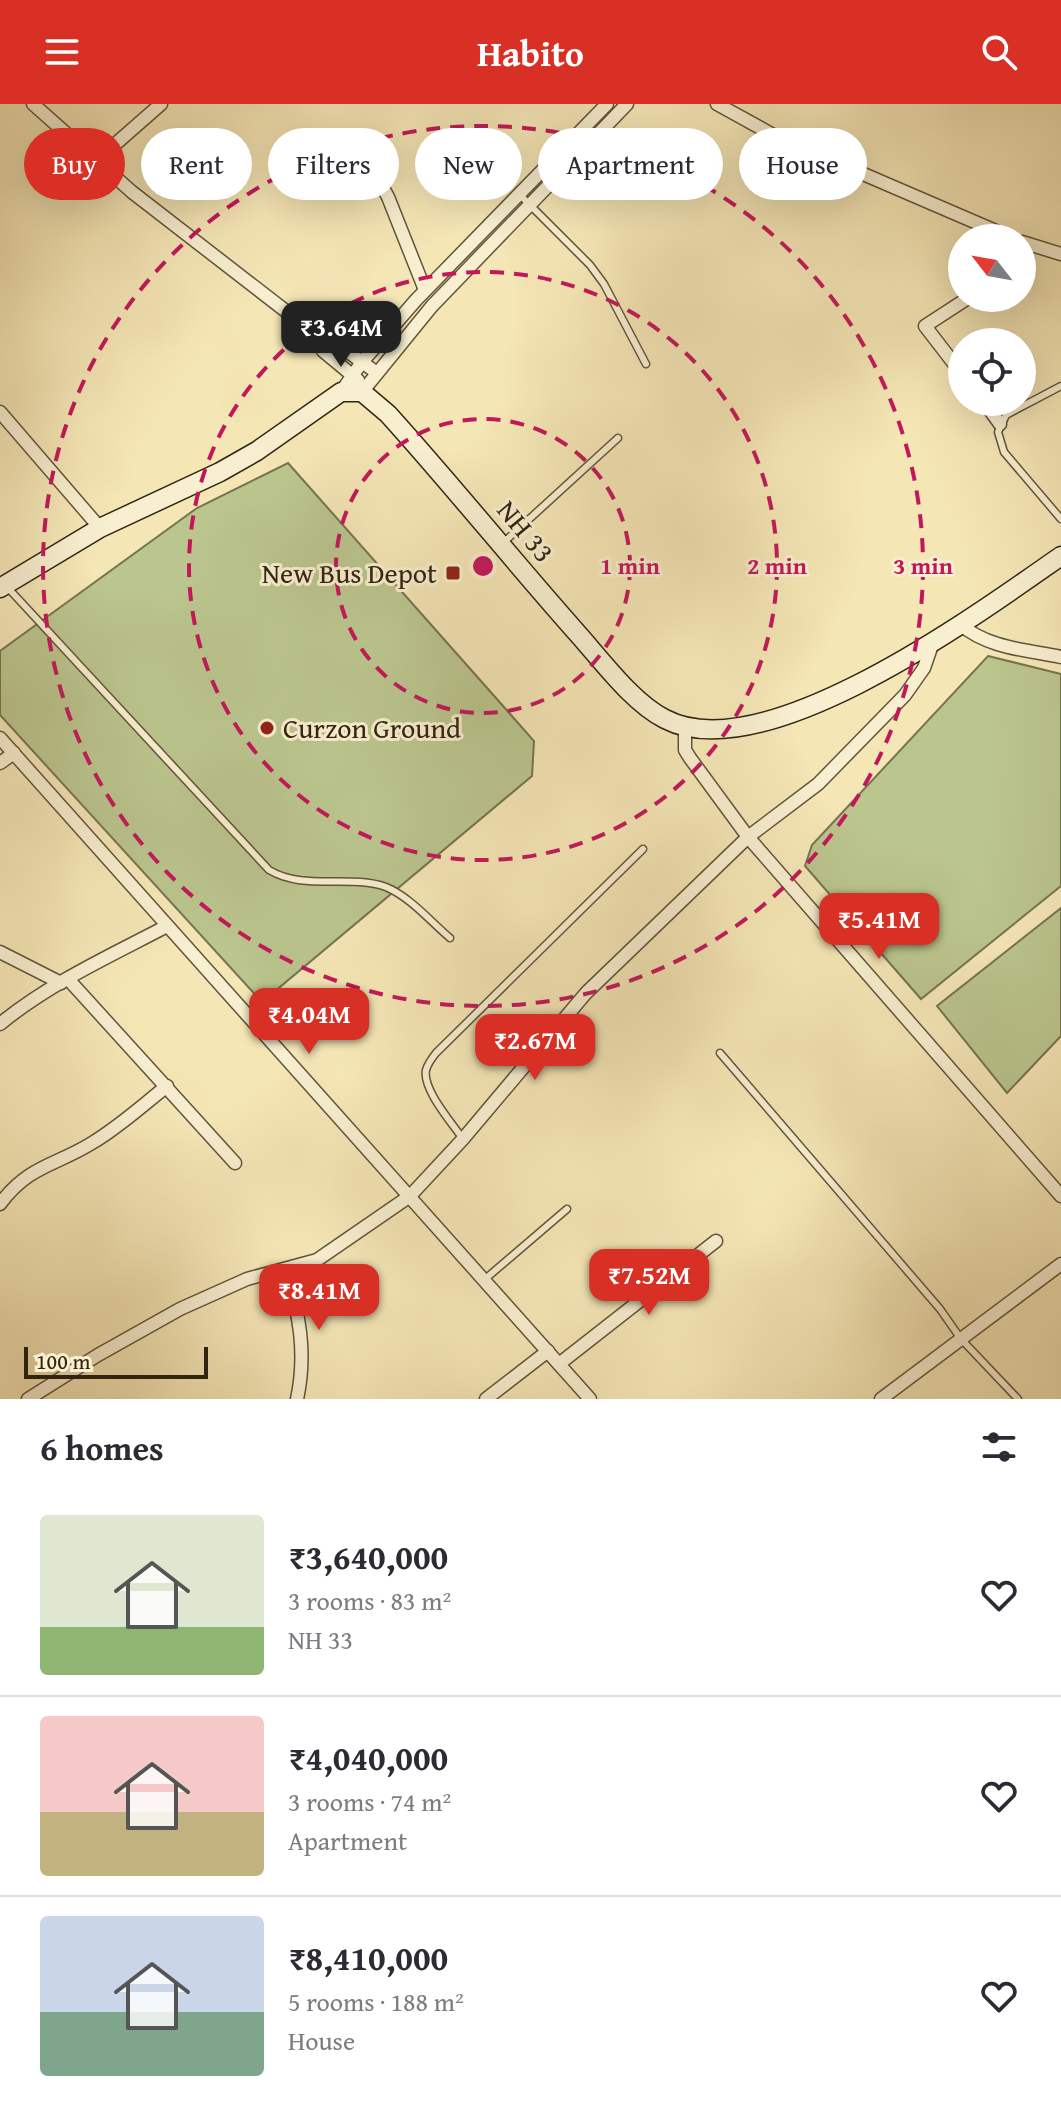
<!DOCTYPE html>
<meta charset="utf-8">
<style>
body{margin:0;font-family:"Gentium Book Plus",serif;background:#f2f2f3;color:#2b2b33;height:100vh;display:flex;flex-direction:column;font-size:30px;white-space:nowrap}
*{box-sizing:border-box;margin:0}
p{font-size:26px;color:#7c7c81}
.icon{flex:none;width:44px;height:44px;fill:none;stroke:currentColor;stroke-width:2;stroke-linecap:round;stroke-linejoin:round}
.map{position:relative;height:1295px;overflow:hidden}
.drawer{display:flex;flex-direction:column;background:#fff;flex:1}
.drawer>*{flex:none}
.guide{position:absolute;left:24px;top:24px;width:1014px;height:72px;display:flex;gap:16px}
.needle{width:52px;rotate:301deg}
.tools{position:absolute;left:948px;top:120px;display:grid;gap:16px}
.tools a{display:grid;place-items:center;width:88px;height:88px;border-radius:50%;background:#fff;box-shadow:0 8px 32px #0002;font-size:40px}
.scale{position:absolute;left:24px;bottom:20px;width:184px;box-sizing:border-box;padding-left:8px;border:4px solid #312411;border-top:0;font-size:22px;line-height:28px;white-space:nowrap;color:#312411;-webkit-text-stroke:6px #f8efd0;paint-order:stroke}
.price{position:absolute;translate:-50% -68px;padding:0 18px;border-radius:16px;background:#d93025;color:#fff;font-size:26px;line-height:52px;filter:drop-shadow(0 2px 4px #0008)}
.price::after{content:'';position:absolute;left:50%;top:48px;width:24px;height:18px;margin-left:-12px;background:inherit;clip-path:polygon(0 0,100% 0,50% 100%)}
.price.active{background:#222;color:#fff}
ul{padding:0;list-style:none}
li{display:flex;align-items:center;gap:24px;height:200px;padding:0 40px}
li+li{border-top:2px solid #e1e1e2}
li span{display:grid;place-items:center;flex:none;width:224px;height:160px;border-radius:8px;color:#555}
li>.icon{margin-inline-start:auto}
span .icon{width:96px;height:96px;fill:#fffc;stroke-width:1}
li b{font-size:34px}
h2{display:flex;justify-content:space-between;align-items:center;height:96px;padding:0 40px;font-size:34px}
.pill{padding:0 28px;border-radius:36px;background:#fff;box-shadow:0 8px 32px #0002;font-size:28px;line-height:72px}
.pill.active{background:#d93025;color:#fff}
header{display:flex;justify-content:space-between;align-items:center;height:104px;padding:0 40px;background:#d93025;color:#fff;font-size:36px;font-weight:700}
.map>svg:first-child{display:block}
.green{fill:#bbc58e;stroke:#767450;stroke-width:2}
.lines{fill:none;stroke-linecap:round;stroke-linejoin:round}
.lane-casing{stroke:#62543a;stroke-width:9}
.street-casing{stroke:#62543a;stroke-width:15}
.secondary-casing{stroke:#312411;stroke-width:21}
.lane{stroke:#f8efd0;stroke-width:6}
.street{stroke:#f8efd0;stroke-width:12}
.secondary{stroke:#f8efd0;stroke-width:18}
.ring{fill:none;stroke:#c2185b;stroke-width:4;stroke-dasharray:14 10}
.poi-dot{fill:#8f2418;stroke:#f8efd0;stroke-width:3}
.labels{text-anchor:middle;stroke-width:6;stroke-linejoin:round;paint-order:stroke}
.street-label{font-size:28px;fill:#312411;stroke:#f8efd0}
.poi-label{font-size:28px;fill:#312411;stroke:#f8efd0;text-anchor:end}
.centre{fill:#c2185b;stroke:#f8efd0;stroke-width:4}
.ring-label{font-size:24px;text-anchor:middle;font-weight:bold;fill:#c2185b;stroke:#f8efd0;stroke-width:6;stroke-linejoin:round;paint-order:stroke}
</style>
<header><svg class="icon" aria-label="menu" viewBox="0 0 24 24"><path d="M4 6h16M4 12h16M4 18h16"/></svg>Habito<svg class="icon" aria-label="search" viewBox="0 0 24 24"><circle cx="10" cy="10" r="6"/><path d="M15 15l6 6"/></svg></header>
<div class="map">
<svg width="1061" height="1295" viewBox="0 0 1061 1295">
<rect width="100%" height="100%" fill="#f5e6b6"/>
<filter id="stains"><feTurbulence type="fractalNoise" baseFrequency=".0025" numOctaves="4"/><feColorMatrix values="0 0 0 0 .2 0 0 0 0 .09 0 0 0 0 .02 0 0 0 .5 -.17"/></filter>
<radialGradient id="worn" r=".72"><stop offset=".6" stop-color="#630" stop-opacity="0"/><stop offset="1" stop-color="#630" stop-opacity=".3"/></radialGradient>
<g class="green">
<path d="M288,359L534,637L532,672L262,898L0,611V547L197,404Z"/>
<path d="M988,552L1061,570V782L921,895L805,762L812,741Z"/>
<path d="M1061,804V932L1007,989L937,902Z"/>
</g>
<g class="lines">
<g class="lane-casing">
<g id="lane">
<path d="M519,90L590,161L604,180L646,260"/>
<path d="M1061,282L1006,311L998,328L1004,348L1061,415"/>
<path d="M503,439L618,334"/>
<path d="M8,484L269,766C304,787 349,770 386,783C410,793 430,817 450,834"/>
<path d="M720,949L940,1205L961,1235L1018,1295"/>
<path d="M463,1035C452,1019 422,985 426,966C428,959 432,954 436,949L643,745"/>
<path d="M484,1176L567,1105"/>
</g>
</g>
<g class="street-casing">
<g id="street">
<path d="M33,0L132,88L318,232L332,236L377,269"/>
<path d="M717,0L775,32L1012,134"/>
<path d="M357,36L388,93L425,186"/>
<path d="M96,57L161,0"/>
<path d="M1022,138L1061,150"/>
<path d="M318,232L323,247L358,276"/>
<path d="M962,270L925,222L968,194"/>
<path d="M341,288L362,258L416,196L607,0"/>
<path d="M362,288L432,202L627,0"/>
<path d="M984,298L1000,320"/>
<path d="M0,308L100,424"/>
<path d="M960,520C987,544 1027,546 1061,553"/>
<path d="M685,623V646L690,654L748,733L1061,1092"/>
<path d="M0,634L590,1295"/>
<path d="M0,659L14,649"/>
<path d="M0,848L61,879"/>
<path d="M68,875L235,1059"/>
<path d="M0,920C50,879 110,852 167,822"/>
<path d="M0,1100C29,1061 55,1062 92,1039C119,1023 143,1001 167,982"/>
<path d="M286,1165C299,1209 307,1249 297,1295"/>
<path d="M559,1260L716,1137"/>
<path d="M28,1295L98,1251L180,1205L247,1175L317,1156L410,1092L463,1035L586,889L748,733L818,680L905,591L924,564L934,535"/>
<path d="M486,1295L548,1247"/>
<path d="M881,1295L1061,1160"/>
</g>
</g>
<g class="secondary-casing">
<path id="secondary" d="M0,484L100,424L220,368L257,347L341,288H362L388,310C453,382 514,458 578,530C602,557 633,599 665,615C764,667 979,509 1061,452"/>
</g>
<use href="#lane" class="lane"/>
<use href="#street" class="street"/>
<use href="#secondary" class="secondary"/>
</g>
<g class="ring">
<circle cx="483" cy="462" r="147"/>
<circle cx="483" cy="462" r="294"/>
<circle cx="483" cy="462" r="440"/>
</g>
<g class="poi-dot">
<rect x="445" y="461" width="16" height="16" rx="4"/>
<circle cx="267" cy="624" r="8"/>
</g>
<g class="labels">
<g class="street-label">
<text transform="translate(526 427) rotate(50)" y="10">NH 33</text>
</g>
<g class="poi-label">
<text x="437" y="479">New Bus Depot</text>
<text x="283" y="634" text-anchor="start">Curzon Ground</text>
</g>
</g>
<circle cx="483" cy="462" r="12" class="centre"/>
<g class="ring-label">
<text x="630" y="470">1 min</text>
<text x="777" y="470">2 min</text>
<text x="923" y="470">3 min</text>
</g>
<rect width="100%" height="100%" filter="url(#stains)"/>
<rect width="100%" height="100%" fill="url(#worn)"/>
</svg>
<div class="tools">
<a><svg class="needle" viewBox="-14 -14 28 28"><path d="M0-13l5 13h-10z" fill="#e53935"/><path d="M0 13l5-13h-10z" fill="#7c7c81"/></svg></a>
<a><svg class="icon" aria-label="locate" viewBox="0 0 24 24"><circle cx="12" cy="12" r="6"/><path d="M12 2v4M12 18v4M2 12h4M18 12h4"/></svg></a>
</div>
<div class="scale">100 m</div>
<b class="price active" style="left:341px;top:265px">₹3.64M</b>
<b class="price" style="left:879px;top:857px">₹5.41M</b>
<b class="price" style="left:309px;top:952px">₹4.04M</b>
<b class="price" style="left:535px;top:978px">₹2.67M</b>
<b class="price" style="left:649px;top:1213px">₹7.52M</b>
<b class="price" style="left:319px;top:1228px">₹8.41M</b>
<div class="guide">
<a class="pill active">Buy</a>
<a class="pill">Rent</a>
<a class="pill">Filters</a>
<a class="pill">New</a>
<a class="pill">Apartment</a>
<a class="pill">House</a>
</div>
</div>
<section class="drawer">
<h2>6 homes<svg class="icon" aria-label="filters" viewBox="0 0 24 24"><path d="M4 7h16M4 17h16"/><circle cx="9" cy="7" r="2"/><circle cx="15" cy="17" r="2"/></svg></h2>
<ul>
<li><span style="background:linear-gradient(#dfe7d0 70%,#8fb573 0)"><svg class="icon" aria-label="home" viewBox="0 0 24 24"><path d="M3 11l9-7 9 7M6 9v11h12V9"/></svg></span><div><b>₹3,640,000</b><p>3 rooms · 83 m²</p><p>NH 33</p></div><svg class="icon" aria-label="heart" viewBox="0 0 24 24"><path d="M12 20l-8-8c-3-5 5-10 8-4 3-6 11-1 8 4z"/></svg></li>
<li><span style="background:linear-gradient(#f6c9c9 60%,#c2b280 0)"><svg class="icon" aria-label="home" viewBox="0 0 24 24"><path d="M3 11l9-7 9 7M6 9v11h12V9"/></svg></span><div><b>₹4,040,000</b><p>3 rooms · 74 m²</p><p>Apartment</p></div><svg class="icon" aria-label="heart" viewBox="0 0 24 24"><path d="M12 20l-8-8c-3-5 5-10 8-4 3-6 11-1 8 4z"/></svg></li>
<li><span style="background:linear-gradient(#c9d6e8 60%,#7fa58c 0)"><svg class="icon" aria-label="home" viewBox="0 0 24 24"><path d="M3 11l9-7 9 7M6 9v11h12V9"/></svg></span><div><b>₹8,410,000</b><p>5 rooms · 188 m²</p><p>House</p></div><svg class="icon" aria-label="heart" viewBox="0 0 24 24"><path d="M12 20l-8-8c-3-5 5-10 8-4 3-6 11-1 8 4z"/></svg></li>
</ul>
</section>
